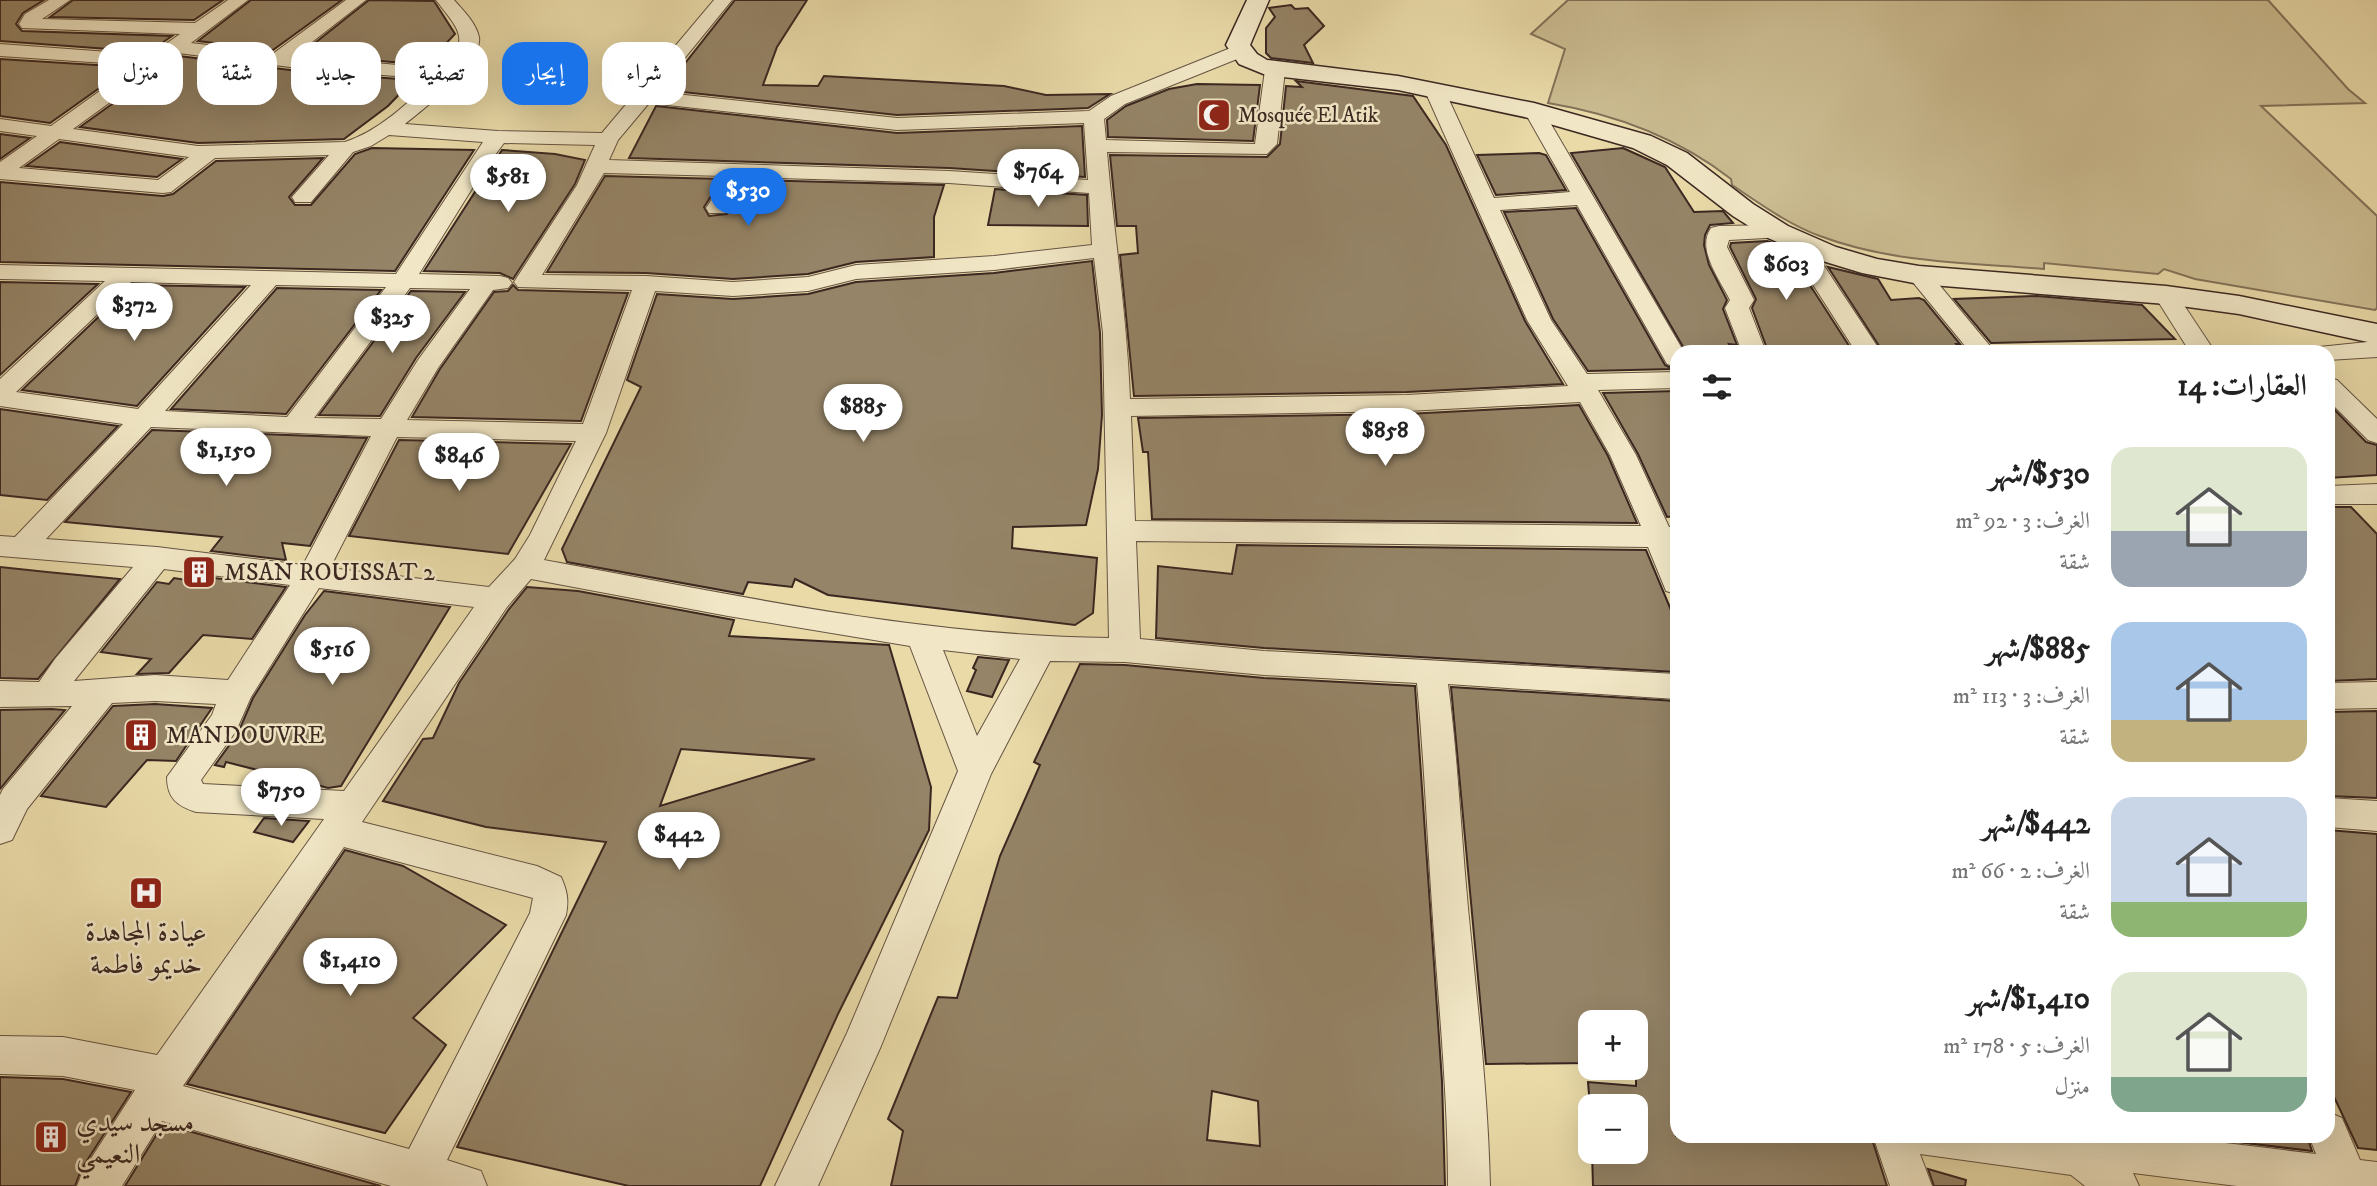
<!DOCTYPE html>
<html lang="ar">
<meta charset="utf-8">
<style>
body{margin:0;font-family:"IM FELL DW Pica",Amiri,serif;background:#f2f2f2;color:#222;direction:rtl;height:100vh;display:flex;flex-direction:column;font-size:26px;white-space:nowrap}
*{box-sizing:border-box;margin:0}
p{font-size:23px;color:#767676}
.icon{flex:none;width:38px;height:38px;fill:none;stroke:currentColor;stroke-width:2;stroke-linecap:round;stroke-linejoin:round}
.map{position:relative;flex:1;overflow:hidden;direction:ltr}
.details{position:absolute;left:1670px;top:345px;width:665px;height:798px;display:flex;flex-direction:column;background:#fff;border-radius:21px;box-shadow:0 7px 28px #0002;direction:rtl}
.details>*{flex:none}
.guide{position:absolute;left:21px;top:42px;width:665px;height:63px;direction:rtl;display:flex;gap:14px}
.controls{position:absolute;left:1578px;top:1010px;display:grid;gap:14px}
.controls a{display:grid;place-items:center;width:70px;height:70px;border-radius:14px;background:#fff;box-shadow:0 7px 28px #0002;font-size:35px}
.price{position:absolute;translate:-50% -60px;padding:0 16px;border-radius:24px;background:#fff;color:#222;font-size:23px;line-height:46px;filter:drop-shadow(0 2px 4px #0008)}
.price::after{content:'';position:absolute;left:50%;top:42px;width:21px;height:16px;margin-left:-10px;background:inherit;clip-path:polygon(0 0,100% 0,50% 100%)}
.price.active{background:#1a73e8;color:#fff}
ul{padding:0;list-style:none}
li{display:flex;align-items:center;gap:21px;height:175px;padding:0 28px}
li span{display:grid;place-items:center;flex:none;width:196px;height:140px;border-radius:21px;color:#555}
li>.icon{margin-inline-start:auto}
span .icon{width:84px;height:84px;fill:#fffc;stroke-width:1}
li b{font-size:30px}
h2{display:flex;justify-content:space-between;align-items:center;height:84px;padding:0 28px;font-size:30px}
.chip{padding:0 24px;border-radius:21px;background:#fff;box-shadow:0 7px 28px #0002;font-size:24px;line-height:63px}
.chip.active{background:#1a73e8;color:#fff}
.map>svg:first-child{display:block}
.green{fill:#cbbc91;stroke:#837259;stroke-width:2}
.building{fill:#958467;stroke:#3b2721;stroke-width:2;fill-rule:evenodd}
.lines{fill:none;stroke-linecap:round;stroke-linejoin:round}
.street-casing{stroke:#665443;stroke-width:2}
.secondary-casing{stroke:#3b2721;stroke-width:3}
.street{fill:#f1e7c6;fill-rule:evenodd}
.secondary{fill:#f1e7c6;fill-rule:evenodd}
.labels{text-anchor:middle;stroke-width:5;stroke-linejoin:round;paint-order:stroke}
.far-poi-label{font-size:21px;fill:#3b2721;stroke:#f1e7c6;text-anchor:start}
.poi-label{font-size:24px;fill:#3b2721;stroke:#f1e7c6;text-anchor:start}
.near-poi-label{font-size:28px;fill:#3b2721;stroke:#f1e7c6}
</style>
<div class="map">
<svg width="2377" height="1186" viewBox="0 0 2377 1186">
<rect width="100%" height="100%" fill="#e9daa8"/>
<filter id="stains"><feTurbulence type="fractalNoise" baseFrequency=".00286" numOctaves="4"/><feColorMatrix values="0 0 0 0 .2 0 0 0 0 .09 0 0 0 0 .02 0 0 0 .5 -.17"/></filter>
<radialGradient id="worn" r=".72"><stop offset=".6" stop-color="#630" stop-opacity="0"/><stop offset="1" stop-color="#630" stop-opacity=".3"/></radialGradient>
<path class="green" d="M1568,0H2268L2348,89L2365,103L2261,106L2377,216V308L2375,310L2195,279L2164,269L2158,274L2044,263V269C1969,263 1891,263 1820,236C1789,225 1759,203 1732,185L1731,179C1677,137 1615,114 1548,103L1565,49L1531,34Z"/>
<g class="building">
<path d="M0,0H44L23,13L16,24L22,31L172,36L149,52L0,41Z"/>
<path d="M73,0H223L194,20L50,17Z"/>
<path d="M251,0H342L273,50L198,41Z"/>
<path d="M369,0L434,1L455,34L426,65L301,54Z"/>
<path d="M735,0H807L777,47L763,85L818,86L824,76L1004,86L1046,95L1110,94L1088,108L897,115L664,90Z"/>
<path d="M1291,5L1295,9L1308,8L1324,26L1304,45L1313,63L1271,58L1266,53V28L1275,17L1269,8Z"/>
<path d="M179,56L306,72L413,80L388,106L344,139L198,143L80,127Z"/>
<path d="M0,59L129,67L50,123L0,116Z"/>
<path d="M1296,81L1413,96L1446,145L1525,321L1563,384L1407,392L1134,396L1120,255L1138,253L1136,226H1117L1110,155L1267,157L1280,144L1286,86L1302,87Z"/>
<path d="M1197,84L1260,85L1253,141L1108,137L1107,120L1126,106L1169,89Z"/>
<path d="M656,106L897,133L1082,126L1085,177L949,168L629,158Z"/>
<path d="M0,134L30,138L0,159Z"/>
<path d="M60,142L182,159L157,177L26,166Z"/>
<path d="M372,148L474,150L395,271L0,262V182L163,196L173,194L216,161L323,158L289,197L295,205H311L355,154Z"/>
<path d="M1623,148L1665,167L1694,212L1723,211L1733,223L1710,225L1705,235L1704,245L1709,265L1727,300L1723,309L1737,345L1729,344L1734,352H1686L1571,153Z"/>
<path d="M502,150L555,154L585,160L575,184L513,279L500,273L424,271Z"/>
<path d="M1539,153L1546,155L1566,190L1496,195L1477,155Z"/>
<path d="M605,176L722,179L704,207L709,216L727,214L749,180L944,185L934,217V257L856,262L808,274L733,279L646,273L547,272Z"/>
<path d="M995,189L1087,195L1088,226L988,225Z"/>
<path d="M1576,208L1665,365L1673,369L1588,371L1553,319L1504,212Z"/>
<path d="M1767,241L1776,244L1789,264L1797,265L1853,352L1768,351L1752,308L1756,299L1730,247L1731,243Z"/>
<path d="M1092,261L1100,333L1102,415L1098,469L1086,525L1013,527L1012,548L1097,558L1093,613L1075,625L828,595L795,579L792,587L748,582L743,594L567,562L562,549L641,387L627,380L657,294L733,299L808,294L856,282L994,273Z"/>
<path d="M1828,267L1878,279L1891,300L1919,298L1924,300L1960,344H1956L1958,347L1883,352Z"/>
<path d="M0,282L98,284L0,375Z"/>
<path d="M132,285L245,287L137,406L22,390Z"/>
<path d="M513,285L518,290L628,293L581,421L412,417L440,369L494,292L508,291Z"/>
<path d="M277,288L381,290L286,414L171,409Z"/>
<path d="M411,291L465,292L416,358L380,416L319,415Z"/>
<path d="M2037,296L2142,305L2175,339L1991,343L1954,299Z"/>
<path d="M1676,391V516L1667,517L1638,454L1603,393Z"/>
<path d="M2328,403L2366,442L2377,445V475L2328,478Z"/>
<path d="M1579,405L1608,456L1637,523L1152,519L1148,452H1143L1138,418L1407,414Z"/>
<path d="M0,409L118,426L47,500L0,495Z"/>
<path d="M152,430L367,438L310,546L282,543L286,560L211,551L222,537L65,522Z"/>
<path d="M399,440L571,444L508,554L349,536Z"/>
<path d="M2328,507H2351L2377,534V679L2328,681Z"/>
<path d="M1237,545L1646,550L1676,622V672L1264,648L1156,638L1158,566L1232,574Z"/>
<path d="M0,567L47,572L120,579L38,679L0,678Z"/>
<path d="M190,575L286,587L252,639L203,635L169,673L137,674L151,659L101,652L157,582L169,584L174,578L186,580Z"/>
<path d="M527,587L578,591L734,620L729,636L889,645L931,787L929,830L838,1014L760,1186H629L457,1147L606,842L486,827L383,801L423,739L433,738L459,683L509,609ZM681,749L815,759L660,806Z"/>
<path d="M324,591L450,607L341,786L328,788L226,762L224,767L215,765L238,733L253,698L305,615Z"/>
<path d="M978,657L1009,660L992,697L967,691L976,670L973,668Z"/>
<path d="M1080,664L1125,665L1264,678L1415,686L1442,1081L1445,1186H891L903,1131L888,1119L938,997L957,998L1000,856L1040,765L1034,762ZM1212,1091L1258,1101L1260,1146L1207,1140Z"/>
<path d="M1451,687L1676,701V1136H1871L1887,1186H1593L1592,1152H1636V1106H1590L1588,1082L1636,1086V1022H1591V1063L1486,1064Z"/>
<path d="M155,704L212,708L176,761L147,760L106,807L41,796L113,706Z"/>
<path d="M52,709L65,710L0,789V710Z"/>
<path d="M2328,712L2377,711V798L2328,796Z"/>
<path d="M264,818L309,821L293,842L254,832Z"/>
<path d="M2328,830L2377,834V1150L2358,1148L2328,1084Z"/>
<path d="M345,850L403,866L506,925L413,1018L446,1045L385,1133L187,1084Z"/>
<path d="M0,1077L63,1079L131,1092L81,1170L75,1186H0Z"/>
<path d="M163,1124H164L381,1186H125Z"/>
<path d="M2187,1136H2307L2312,1151Z"/>
<path d="M1928,1169L1966,1180L1965,1186H1934Z"/>
</g>
<g class="lines">
<g class="street-casing">
<g id="street">
<path d="M49,0H70L42,19L195,23L228,0H248L191,43L274,53L346,0H366L294,56L444,69C472,38 457,28 436,0H454C463,10 476,23 479,37C483,63 423,110 405,124L498,131L602,133L714,0H732L657,92L897,118L1089,111L1111,96L1233,47H1247L1249,51L1247,55L1125,104L1104,119L1106,140L1255,144L1265,70L1275,64L1285,70L1277,144L1267,154L1107,152C1114,234 1127,317 1130,399L1407,395L1568,386L1527,320L1425,91L1435,85L1445,91L1494,198L1570,192L1524,111L1527,107H1541L1684,352H1676V367L1667,364L1577,205L1500,210L1551,320L1587,374L1676,372V388L1598,390L1636,455L1669,527H1676V594L1666,591L1648,547L1136,541L1140,639L1264,651L1676,674V699L1448,684C1458,759 1461,834 1468,908C1477,1001 1488,1093 1490,1186H1448C1448,1092 1438,999 1432,905C1427,831 1424,757 1417,683L1264,675L1125,662L1050,661L991,774L881,1046L818,1186H775L847,1033L958,771L910,646L728,616L531,579L507,607L362,822L537,866L561,877C567,891 569,899 566,915L447,1160L481,1171L487,1186H391L162,1121L122,1186H77L83,1171L135,1090L63,1076L0,1074V1036L63,1037L157,1055L324,819L196,812C177,806 167,798 167,777L212,715L216,704L155,701L112,703L27,809L12,840L0,844V795L3,789L72,706L0,707V681L39,682L55,659L133,567L0,556V536L15,537L123,424L0,406V379L105,281L0,279V265L396,274L483,142L389,135L371,146L353,152L311,202H295L292,197L329,155L215,158L171,192L163,193L0,179V162L37,136L0,131V119L51,126L136,65L0,56V44L150,55L180,34L22,28L19,24L25,14ZM178,53L306,69L433,79C408,103 379,131 345,142L198,146L73,129ZM649,103L897,130L1084,123L1088,180L949,171L609,160L618,140ZM59,139L189,157L158,180L19,168ZM504,143L595,145L577,185L514,282L518,287L632,290L583,424L407,420L438,368L493,290L508,288L512,283L508,278L500,276L419,274L483,171ZM604,173L727,176L706,208L709,213H725L748,177L949,183L1089,193L1092,245L994,256L856,265L808,277L733,282L646,276L542,275ZM1094,258L1103,333L1109,638C919,636 730,594 544,560L606,433L655,291L733,296L808,291L856,279L994,270ZM131,282L251,285L138,409L16,392ZM276,285L386,287L287,417L165,411ZM410,288L470,289L418,360L381,419L314,418ZM1580,402L1610,455L1641,526L1135,521L1131,416L1407,411ZM151,427L371,436L303,565L157,547L46,539ZM397,437L576,441L530,535L515,559L489,587L330,568ZM164,569L290,585L228,680L155,675L74,681ZM319,588L474,607L344,791L203,784L201,780L236,731L251,697ZM943,650L1020,659L977,736ZM344,847L533,898L530,913L409,1149L183,1086Z"/>
<path d="M1778,225L1786,227L1788,234H1803L1881,352H1856L1784,239L1785,237L1729,240L1727,247L1754,300L1749,308L1766,352H1742L1725,308L1730,300C1720,280 1696,249 1711,228L1719,226Z"/>
<path d="M1919,268L1927,270L1995,352H1970L1907,275L1911,270Z"/>
<path d="M2166,288L2174,290L2215,352H2190L2154,295L2158,290Z"/>
<path d="M2377,341V357L2328,360V352H2316L2319,347Z"/>
<path d="M2328,378L2337,380L2377,419V443L2368,440L2328,400Z"/>
<path d="M2377,484V504H2328V486Z"/>
<path d="M2377,682V708L2328,709V683Z"/>
<path d="M2328,798L2377,801V831L2328,827Z"/>
<path d="M2328,1112L2342,1118L2360,1160L2377,1162V1186H2237L2133,1173L2139,1186H2085L2071,1175L1920,1154L1932,1186H1890L1873,1136H2167L2316,1154L2309,1136H2328Z"/>
</g>
</g>
<g class="secondary-casing">
<path id="secondary" d="M1247,0H1269L1250,45L1257,54L1267,60L1398,76L1534,103L1651,136L1687,153L1753,204L1788,226L1836,247L1877,259L1919,266L2166,286L2239,296L2377,324V344L2239,314L2166,304L1919,284L1862,273L1816,259L1768,238L1733,216L1667,165L1633,148L1529,118L1398,90L1266,75L1239,64L1226,45Z"/>
</g>
<use href="#street" class="street"/>
<use href="#secondary" class="secondary"/>
</g>
<defs>
<g id="mosque-square" transform="scale(1.75)"><rect x="-9" y="-9" width="18" height="18" rx="4" fill="#8f2418" stroke="#f1e7c6"/><path d="M3.5-4.9A6 6 0 1 0 3.5 4.9A5 5 0 1 1 3.5-4.9Z" fill="#fff"/></g>
<g id="building-square" transform="scale(1.75)"><rect x="-9" y="-9" width="18" height="18" rx="4" fill="#8f2418" stroke="#f1e7c6"/><path d="M-4-6H4V6H1V3H-1V6H-4ZM-2.5-4.3h1.7v1.8h-1.7ZM.8-4.3h1.7v1.8H.8ZM-2.5-1h1.7V.8h-1.7ZM.8-1h1.7V.8H.8Z" fill="#fff"/></g>
<g id="hospital-square" transform="scale(1.75)"><rect x="-9" y="-9" width="18" height="18" rx="4" fill="#8f2418" stroke="#f1e7c6"/><path d="M-5-5h3v3.5h4V-5h3V5h-3V1.5h-4V5h-3Z" fill="#fff"/></g>
</defs>
<g fill-rule="evenodd">
<use href="#mosque-square" x="1214" y="115"/>
<use href="#building-square" x="199" y="572"/>
<use href="#building-square" x="141" y="735"/>
<use href="#hospital-square" x="146" y="893"/>
<use href="#building-square" x="51" y="1137"/>
</g>
<g class="labels">
<g class="far-poi-label">
<text x="1238" y="122">Mosquée El Atik</text>
</g>
<g class="poi-label">
<text x="224" y="580">MSAN ROUISSAT 2</text>
<text x="166" y="743">MANDOUVRE</text>
</g>
<g class="near-poi-label">
<text x="146" y="941">عيادة المجاهدة<tspan x="146" dy="32">خديمو فاطمة</tspan></text>
<text x="76" y="1131" text-anchor="start">مسجد سيدي<tspan x="76" dy="32">النعيمي</tspan></text>
</g>
</g>
<rect width="100%" height="100%" filter="url(#stains)"/>
<rect width="100%" height="100%" fill="url(#worn)"/>
</svg>
<div class="controls">
<a>+</a>
<a>−</a>
</div>
<b class="price" style="left:1038px;top:209px">$764</b>
<b class="price" style="left:508px;top:214px">$581</b>
<b class="price active" style="left:748px;top:228px">$530</b>
<b class="price" style="left:1786px;top:302px">$603</b>
<b class="price" style="left:134px;top:343px">$372</b>
<b class="price" style="left:392px;top:355px">$325</b>
<b class="price" style="left:863px;top:444px">$885</b>
<b class="price" style="left:1385px;top:468px">$858</b>
<b class="price" style="left:226px;top:488px">$1,150</b>
<b class="price" style="left:459px;top:493px">$846</b>
<b class="price" style="left:332px;top:687px">$516</b>
<b class="price" style="left:281px;top:828px">$750</b>
<b class="price" style="left:679px;top:872px">$442</b>
<b class="price" style="left:350px;top:998px">$1,410</b>
<div class="guide">
<a class="chip">شراء</a>
<a class="chip active">إيجار</a>
<a class="chip">تصفية</a>
<a class="chip">جديد</a>
<a class="chip">شقة</a>
<a class="chip">منزل</a>
</div>
<section class="details">
<h2>العقارات: 14<svg class="icon" aria-label="filters" viewBox="0 0 24 24"><path d="M4 7h16M4 17h16"/><circle cx="9" cy="7" r="2"/><circle cx="15" cy="17" r="2"/></svg></h2>
<ul>
<li><span style="background:linear-gradient(#dfe7d0 60%,#9aa5b1 0)"><svg class="icon" aria-label="home" viewBox="0 0 24 24"><path d="M3 11l9-7 9 7M6 9v11h12V9"/></svg></span><div><b>$530/شهر</b><p>الغرف: 3 · 92 m²</p><p>شقة</p></div></li>
<li><span style="background:linear-gradient(#a9c7e8 70%,#c2b280 0)"><svg class="icon" aria-label="home" viewBox="0 0 24 24"><path d="M3 11l9-7 9 7M6 9v11h12V9"/></svg></span><div><b>$885/شهر</b><p>الغرف: 3 · 113 m²</p><p>شقة</p></div></li>
<li><span style="background:linear-gradient(#c9d6e8 75%,#8fb573 0)"><svg class="icon" aria-label="home" viewBox="0 0 24 24"><path d="M3 11l9-7 9 7M6 9v11h12V9"/></svg></span><div><b>$442/شهر</b><p>الغرف: 2 · 66 m²</p><p>شقة</p></div></li>
<li><span style="background:linear-gradient(#dfe7d0 75%,#7fa58c 0)"><svg class="icon" aria-label="home" viewBox="0 0 24 24"><path d="M3 11l9-7 9 7M6 9v11h12V9"/></svg></span><div><b>$1,410/شهر</b><p>الغرف: 5 · 178 m²</p><p>منزل</p></div></li>
</ul>
</section>
</div>
